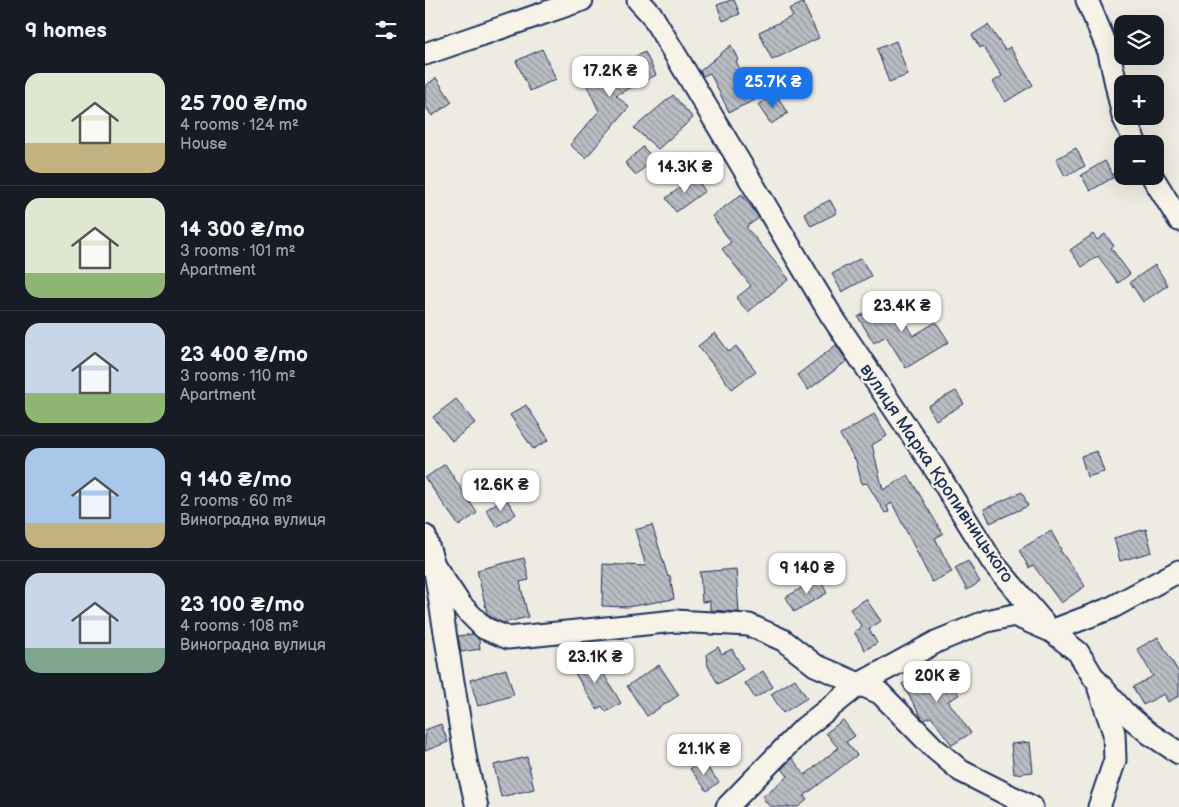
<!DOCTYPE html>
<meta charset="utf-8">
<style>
body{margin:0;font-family:"Balsamiq Sans",sans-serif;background:#242831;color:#f1f3f6;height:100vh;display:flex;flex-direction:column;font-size:19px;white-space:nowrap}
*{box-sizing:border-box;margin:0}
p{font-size:16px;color:#9ea1a6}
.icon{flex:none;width:28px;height:28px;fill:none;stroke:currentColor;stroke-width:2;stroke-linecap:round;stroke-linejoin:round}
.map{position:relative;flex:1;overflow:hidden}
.sheet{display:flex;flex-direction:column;background:#171b24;width:425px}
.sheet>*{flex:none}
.fabs{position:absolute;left:689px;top:15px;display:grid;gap:10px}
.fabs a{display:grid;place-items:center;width:50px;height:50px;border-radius:10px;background:#171b24;box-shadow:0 5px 20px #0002;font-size:25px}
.price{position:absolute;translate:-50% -42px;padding:0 11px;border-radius:10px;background:#fff;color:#222;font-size:16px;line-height:32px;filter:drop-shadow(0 1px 2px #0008)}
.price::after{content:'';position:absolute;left:50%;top:30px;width:15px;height:11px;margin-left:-8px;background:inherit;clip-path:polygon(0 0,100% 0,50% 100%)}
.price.current{background:#1a73e8;color:#fff}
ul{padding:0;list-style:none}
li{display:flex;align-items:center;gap:15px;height:125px;padding:0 25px}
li+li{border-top:1px solid #363941}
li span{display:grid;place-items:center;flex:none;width:140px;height:100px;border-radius:15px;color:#555}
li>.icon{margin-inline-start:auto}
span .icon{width:60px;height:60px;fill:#fffc;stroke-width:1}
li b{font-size:21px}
h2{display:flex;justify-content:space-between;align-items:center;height:60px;padding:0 25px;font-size:21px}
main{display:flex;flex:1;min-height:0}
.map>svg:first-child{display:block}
.building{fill:url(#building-back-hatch);stroke:#1b2f5e}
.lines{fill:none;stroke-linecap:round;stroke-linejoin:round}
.minor-casing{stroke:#1b2f5e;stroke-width:25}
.minor{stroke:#f7f3e8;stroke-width:21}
.labels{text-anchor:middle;stroke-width:4.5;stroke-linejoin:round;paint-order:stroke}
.street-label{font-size:18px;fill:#1b2f5e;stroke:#f7f3e8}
</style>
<main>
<section class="sheet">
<h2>9 homes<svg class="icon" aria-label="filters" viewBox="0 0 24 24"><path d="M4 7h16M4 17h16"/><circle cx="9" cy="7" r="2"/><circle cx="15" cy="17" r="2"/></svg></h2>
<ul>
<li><span style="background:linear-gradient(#dfe7d0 70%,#c2b280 0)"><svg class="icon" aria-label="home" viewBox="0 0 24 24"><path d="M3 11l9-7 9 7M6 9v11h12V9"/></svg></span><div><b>25 700 ₴/mo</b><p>4 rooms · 124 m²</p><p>House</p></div></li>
<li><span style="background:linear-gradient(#dfe7d0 75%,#8fb573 0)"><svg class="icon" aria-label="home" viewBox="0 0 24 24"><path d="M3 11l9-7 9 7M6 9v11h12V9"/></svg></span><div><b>14 300 ₴/mo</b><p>3 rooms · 101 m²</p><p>Apartment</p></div></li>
<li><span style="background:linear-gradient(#c9d6e8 70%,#8fb573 0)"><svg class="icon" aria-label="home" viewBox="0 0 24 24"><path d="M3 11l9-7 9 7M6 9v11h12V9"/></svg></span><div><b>23 400 ₴/mo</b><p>3 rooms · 110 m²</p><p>Apartment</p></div></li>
<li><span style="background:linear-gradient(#a9c7e8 75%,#c2b280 0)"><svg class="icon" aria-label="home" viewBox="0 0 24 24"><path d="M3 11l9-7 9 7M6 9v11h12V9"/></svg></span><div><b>9 140 ₴/mo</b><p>2 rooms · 60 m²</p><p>Виноградна вулиця</p></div></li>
<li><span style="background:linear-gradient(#c9d6e8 75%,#7fa58c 0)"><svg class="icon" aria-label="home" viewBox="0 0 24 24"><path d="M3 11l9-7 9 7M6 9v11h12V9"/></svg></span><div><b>23 100 ₴/mo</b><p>4 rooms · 108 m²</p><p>Виноградна вулиця</p></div></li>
</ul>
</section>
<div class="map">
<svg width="754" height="807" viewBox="0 0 754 807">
<defs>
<pattern id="building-back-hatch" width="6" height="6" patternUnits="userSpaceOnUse" patternTransform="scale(1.25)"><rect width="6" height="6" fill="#babdc2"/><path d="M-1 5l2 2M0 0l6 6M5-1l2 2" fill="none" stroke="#969aa1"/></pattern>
</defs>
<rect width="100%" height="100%" fill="#eeebe2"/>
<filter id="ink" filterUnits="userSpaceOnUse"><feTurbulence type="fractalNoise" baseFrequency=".02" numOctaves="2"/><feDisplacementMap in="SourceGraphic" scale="10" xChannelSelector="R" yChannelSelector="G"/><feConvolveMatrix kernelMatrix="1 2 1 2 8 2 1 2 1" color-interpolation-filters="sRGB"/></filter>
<g filter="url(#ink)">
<g class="building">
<path d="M306,0H309L315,14L298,21L292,5Z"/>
<path d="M378,3L394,38L347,60L334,32L368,16L364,9Z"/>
<path d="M563,25L580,50L585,47L608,85L580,102L568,82L577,76L558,46L555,48L547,35Z"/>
<path d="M471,41L483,75L464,82L452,49Z"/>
<path d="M306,45L313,60L311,61L330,100L304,112L285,73L278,76L275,71Z"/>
<path d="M117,49L131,79L105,91L91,61Z"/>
<path d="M220,52L231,75L191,95L204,107L161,158L145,145L174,111L157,75L177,66L180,71Z"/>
<path d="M11,78L27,102L7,116L0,106V86Z"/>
<path d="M350,93L363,113L346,124L333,105Z"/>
<path d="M248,95L268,118L233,149L209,128Z"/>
<path d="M218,147L229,159L211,175L200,163Z"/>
<path d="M651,148L660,166L640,176L631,159Z"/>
<path d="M680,161L689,177L665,191L656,175Z"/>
<path d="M270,177L280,191L251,212L241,198Z"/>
<path d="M317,194L334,218L321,227L364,279L323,312L311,298L326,286L297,249L306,242L287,216Z"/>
<path d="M405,200L412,213L386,226L379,213Z"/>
<path d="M668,234L672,240L680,234L689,246L686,248L705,274L693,283L673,256L657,267L645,250Z"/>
<path d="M436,258L446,276L417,292L407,274Z"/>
<path d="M730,265L743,285L718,302L705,282Z"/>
<path d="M465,298L488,336L511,322L524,342L481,368L461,336L449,343L433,317Z"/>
<path d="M290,333L304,352L311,346L331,371L307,389L273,346Z"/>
<path d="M411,345L422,361L383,390L372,375Z"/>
<path d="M531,391L539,404L511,420L503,406Z"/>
<path d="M31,399L50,423L27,441L8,417Z"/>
<path d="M101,405L124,440L108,449L85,415Z"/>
<path d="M449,414L462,436L447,445L458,490L483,475L518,534L510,538L527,572L507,582L467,503L462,506L464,512L460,513L442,483L437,484L431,461L415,435Z"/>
<path d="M672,451L679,472L662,477L656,456Z"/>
<path d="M20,464L52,513L34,526L0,478Z"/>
<path d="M597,492L603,506L565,523L559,509Z"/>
<path d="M80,497L91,514L72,527L61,510Z"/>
<path d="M227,525L243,577L245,576L249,599L202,607L177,606L178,564L221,566L210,530Z"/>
<path d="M721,529L727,552L695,561L689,538Z"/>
<path d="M626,531L636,549L635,550L660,586L636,603L608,565L604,568L594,550Z"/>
<path d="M99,558L104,580L95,582L103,617L78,623L66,617L62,613L52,570Z"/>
<path d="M543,561L555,582L542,590L530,568Z"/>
<path d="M311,569L314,612L285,610V601L277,602L275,572Z"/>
<path d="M394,578L402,593L369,612L361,597Z"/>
<path d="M441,599L456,621L444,629L452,643L440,650L429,632L437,627L425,609Z"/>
<path d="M48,634L54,640L55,649L36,652L33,636Z"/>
<path d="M733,637L754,673V696L743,702L739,694L718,705L708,687L728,676L712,649Z"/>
<path d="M293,647L297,654L307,649L318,669L293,684L283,666L282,654Z"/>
<path d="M156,655L162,665L170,660L196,703L181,712L177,706L172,709L143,662Z"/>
<path d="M234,665L254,695L222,716L202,686Z"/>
<path d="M507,666L517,682L524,678L534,695L523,701L546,733L527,745L506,717L499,720L497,718L477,684Z"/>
<path d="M81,669L89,695L53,706L45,680Z"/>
<path d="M338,671L348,687L330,698L320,683Z"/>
<path d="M370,679L382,698L358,713L346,694Z"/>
<path d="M418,720L430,736L421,742L432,755L379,796L382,800L373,807H345L337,797L363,776L357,769L367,758L380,775L413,748L401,733Z"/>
<path d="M16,724L23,742L0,751V730Z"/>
<path d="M605,742L608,772L589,774L586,744Z"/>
<path d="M102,757L109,789L76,797L69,765Z"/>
<path d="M276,760L294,782L282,791L265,769Z"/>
</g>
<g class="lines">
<g class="minor-casing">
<g id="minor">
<path d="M213,0L226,14L406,315L510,469L568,563L626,631L653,652L669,678L699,712L725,734L754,753"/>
<path d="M662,0L684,52L698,116"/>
<path d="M0,54L157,0"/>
<path d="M698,116L711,144"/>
<path d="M727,176L754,220"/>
<path d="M0,536L9,565L41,761L52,807"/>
<path d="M0,564L9,565L35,604L59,628L83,638L250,621L324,625L358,640L390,665L455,693L509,748L536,771L607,807"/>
<path d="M674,689L689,733L690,760L674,807"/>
<path d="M302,807L379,728L436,683L513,641L562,621L589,615L626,631L686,608L754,571"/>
</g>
</g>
<use href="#minor" class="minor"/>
</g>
</g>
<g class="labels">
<g class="street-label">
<text transform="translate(512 473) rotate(56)" y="6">вулиця Марка Кропивницького</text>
</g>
</g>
</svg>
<div class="fabs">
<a><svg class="icon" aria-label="layers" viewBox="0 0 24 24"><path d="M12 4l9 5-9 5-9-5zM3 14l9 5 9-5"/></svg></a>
<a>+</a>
<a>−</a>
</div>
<b class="price" style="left:185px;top:98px">17.2K ₴</b>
<b class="price current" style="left:348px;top:109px">25.7K ₴</b>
<b class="price" style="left:260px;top:194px">14.3K ₴</b>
<b class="price" style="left:477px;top:333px">23.4K ₴</b>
<b class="price" style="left:76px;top:512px">12.6K ₴</b>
<b class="price" style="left:382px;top:595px">9 140 ₴</b>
<b class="price" style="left:170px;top:684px">23.1K ₴</b>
<b class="price" style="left:512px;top:703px">20K ₴</b>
<b class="price" style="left:279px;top:776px">21.1K ₴</b>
</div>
</main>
